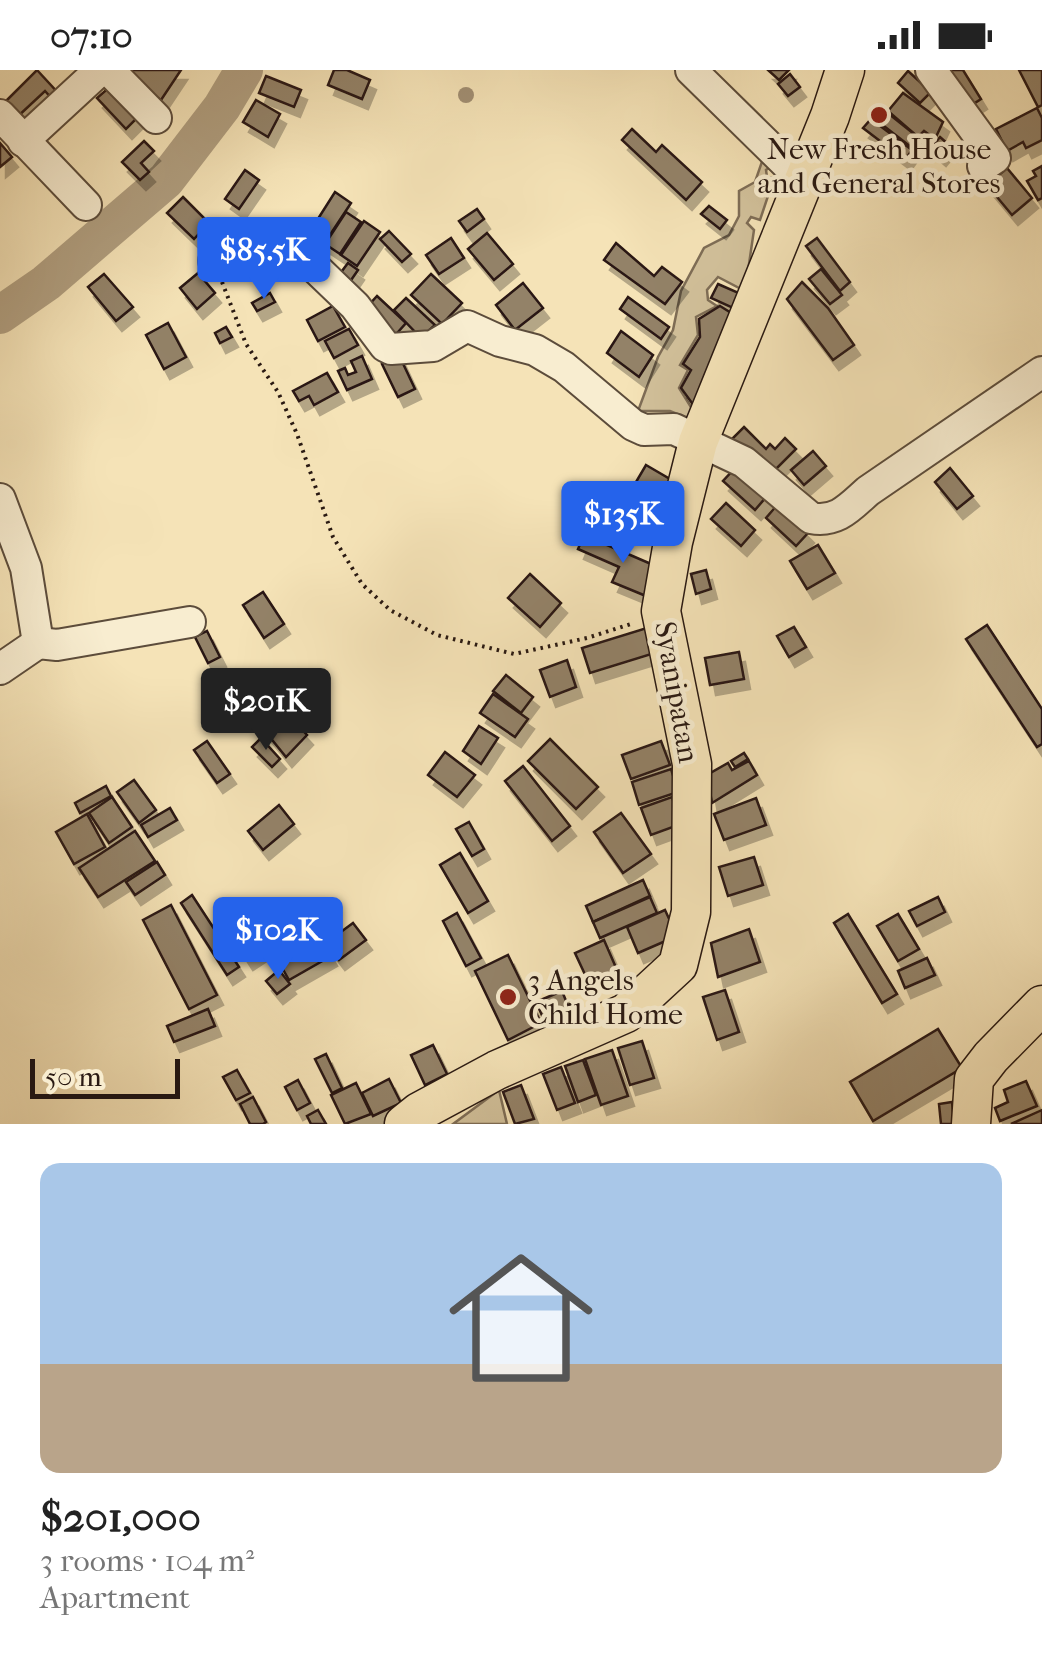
<!DOCTYPE html>
<meta charset="utf-8">
<style>
body{margin:0;font-family:"IM FELL French Canon",serif;background:#f2f2f2;color:#222;height:100vh;display:flex;flex-direction:column;font-size:38px;white-space:nowrap}
*{box-sizing:border-box;margin:0}
p{font-size:32px;color:#767676}
.icon{flex:none;width:55px;height:55px;fill:none;stroke:currentColor;stroke-width:2;stroke-linecap:round;stroke-linejoin:round}
.map{position:relative;height:1054px;overflow:hidden}
.drawer{display:flex;flex-direction:column;background:#fff;flex:1}
.drawer>*{flex:none}
.scale{position:absolute;left:30px;bottom:25px;width:150px;box-sizing:border-box;padding-left:10px;border:5px solid #291912;border-top:0;font-size:28px;line-height:35px;white-space:nowrap;color:#291912;-webkit-text-stroke:8px #f8edd0;paint-order:stroke}
.price{position:absolute;translate:-50% -85px;padding:0 22px;border-radius:10px;background:#2563eb;color:#fff;font-size:32px;line-height:65px;filter:drop-shadow(0 2px 5px #0008)}
.price::after{content:'';position:absolute;left:50%;top:60px;width:30px;height:22px;margin-left:-15px;background:inherit;clip-path:polygon(0 0,100% 0,50% 100%)}
.price.selected{background:#222;color:#fff}
ul{padding:0;list-style:none}
li{display:grid;align-content:center;gap:20px;height:530px;padding:0 40px}
li+li{border-top:2px solid #e0e0e0}
li span{display:grid;place-items:center;height:310px;border-radius:20px;color:#555}
li>.icon{margin-inline-start:auto}
span .icon{width:180px;height:180px;fill:#fffc;stroke-width:1}
li b{font-size:42px}
.status{display:flex;justify-content:space-between;align-items:center;height:70px;padding:0 50px;background:#fff;direction:ltr}
.status svg{height:28px;fill:currentColor}
.map>svg:first-child{display:block}
.green{fill:#d2c19b;stroke:#7e6d56;stroke-width:2.5}
.lines{fill:none;stroke-linecap:round;stroke-linejoin:round}
.river{stroke:#b09e7f;stroke-width:38}
.building{fill:#938268;stroke:#291912;stroke-width:2.5;filter:url(#shadow)}
.minor-casing{stroke:#5c4c3b;stroke-width:34}
.major-casing{stroke:#291912;stroke-width:41}
.path{stroke:#291912;stroke-width:4;stroke-dasharray:2.5 5;stroke-linecap:butt}
.minor{stroke:#f8edd0;stroke-width:30}
.major{stroke:#f5e3b7;stroke-width:38}
.tree{fill:#a18f73}
.poi-dot{fill:#8f2418;stroke:#f8edd0;stroke-width:4}
.labels{text-anchor:middle;stroke-width:9;stroke-linejoin:round;paint-order:stroke}
.poi-label{font-size:30px;fill:#291912;stroke:#f8edd0}
.street-label{font-size:30px;fill:#291912;stroke:#f8edd0}
</style>
<div class="status"><b>07:10</b><svg viewBox="0 0 49 12"><path d="M0 12V9h3v3zM5 12V6h3v6zM10 12V3h3v9zM15 12V0h3v12zM26 1h20v11H26zM47 4h2v5h-2z"/></svg></div>
<div class="map">
<svg width="1042" height="1054" viewBox="0 0 1042 1054">
<defs>
<filter id="shadow"><feDropShadow dx="6" dy="10" stdDeviation="0" flood-color="#0004"/></filter>
</defs>
<rect width="100%" height="100%" fill="#f5e3b7"/>
<filter id="stains"><feTurbulence type="fractalNoise" baseFrequency=".002" numOctaves="4"/><feColorMatrix values="0 0 0 0 .2 0 0 0 0 .09 0 0 0 0 .02 0 0 0 .5 -.17"/></filter>
<radialGradient id="worn" r=".72"><stop offset=".6" stop-color="#630" stop-opacity="0"/><stop offset="1" stop-color="#630" stop-opacity=".3"/></radialGradient>
<g class="green">
<path d="M766,80L774,95L766,100L767,107L774,108L760,150L751,147L747,153L754,160L745,221L718,207L707,220L708,230L717,236L696,247L698,265L680,295L688,300L679,318L694,342L687,348L670,341H638L658,287L673,260L681,221L704,178L729,165L739,146V121L755,112Z"/>
<path d="M499,1020L507,1054H453Z"/>
</g>
<g class="lines">
<path class="river" d="M0,245L46,213L166,110L222,37L244,0"/>
</g>
<g class="building">
<path d="M37,0L60,25L54,31L45,21L15,49L4,33Z"/>
<path d="M133,0H181L161,30L127,8Z"/>
<path d="M334,0H347L370,10L362,29L328,15Z"/>
<path d="M768,0H789L779,10Z"/>
<path d="M943,0H963L981,29L967,38Z"/>
<path d="M1019,0H1042V35L1038,37Z"/>
<path d="M908,1L931,22L920,33L898,13Z"/>
<path d="M790,4L800,17L788,26L778,14Z"/>
<path d="M266,6L301,20L294,37L259,23Z"/>
<path d="M112,15L140,45L126,59L97,28Z"/>
<path d="M903,23L943,52L935,69L924,61L918,67L888,41Z"/>
<path d="M256,30L280,44L268,67L243,52Z"/>
<path d="M879,36L919,68L911,77L871,46Z"/>
<path d="M1037,38L1042,48V70L1026,78L1023,72L1007,81L996,59Z"/>
<path d="M871,49L912,80L905,90L863,58Z"/>
<path d="M632,59L656,82L662,75L702,112L686,130L622,70Z"/>
<path d="M940,67L949,75L940,86L931,78Z"/>
<path d="M144,71L154,81L141,93L149,102L140,110L122,92Z"/>
<path d="M0,73L12,87L0,97Z"/>
<path d="M1042,96V128L1038,130L1027,111L1036,106L1033,101Z"/>
<path d="M1007,98L1032,128L1012,145L987,115Z"/>
<path d="M245,100L259,110L239,139L225,129Z"/>
<path d="M335,122L351,133L324,174L309,163Z"/>
<path d="M183,127L209,153L194,169L167,143Z"/>
<path d="M709,136L727,150L720,159L701,144Z"/>
<path d="M477,139L484,149L467,162L459,151Z"/>
<path d="M346,142L361,152L340,184L325,174Z"/>
<path d="M364,151L380,162L357,196L341,185Z"/>
<path d="M389,161L411,184L402,192L380,169Z"/>
<path d="M487,163L513,194L494,210L468,179Z"/>
<path d="M451,168L464,188L439,204L426,185Z"/>
<path d="M817,168L850,212L840,221L806,176Z"/>
<path d="M616,173L654,206L662,197L682,212L665,234L604,190Z"/>
<path d="M348,193L358,200L347,216L336,209Z"/>
<path d="M821,199L842,225L830,234L809,209Z"/>
<path d="M198,203L215,223L197,239L180,218Z"/>
<path d="M104,204L133,237L116,251L88,217Z"/>
<path d="M431,204L462,233L442,254L411,225Z"/>
<path d="M802,212L828,238L854,275L833,290L787,229Z"/>
<path d="M523,213L543,238L515,260L496,235Z"/>
<path d="M718,214L741,224L733,238L711,228Z"/>
<path d="M270,223L275,232L257,241L252,233Z"/>
<path d="M377,226L406,253L390,271L368,236Z"/>
<path d="M628,227L669,257L661,269L620,239Z"/>
<path d="M406,228L435,255L421,268L394,240Z"/>
<path d="M333,236L345,257L318,271L307,250Z"/>
<path d="M720,236L744,251L700,344L681,318L691,300L683,294L700,267L699,249Z"/>
<path d="M168,253L186,287L164,299L146,265Z"/>
<path d="M226,257L232,267L220,273L215,263Z"/>
<path d="M349,259L358,275L334,288L325,271Z"/>
<path d="M621,261L653,285L639,307L607,283Z"/>
<path d="M399,285L415,319L398,327L382,294Z"/>
<path d="M362,286L372,309L347,320L338,301L345,298L348,305L356,302L351,291Z"/>
<path d="M327,303L338,322L314,335L309,326L299,331L293,321Z"/>
<path d="M744,357L766,379L770,374L775,379L785,368L796,379L770,405L732,369Z"/>
<path d="M813,381L826,396L804,415L791,400Z"/>
<path d="M646,395L675,412L665,429L636,412Z"/>
<path d="M736,397L767,426L755,440L723,411Z"/>
<path d="M950,398L973,426L957,439L935,412Z"/>
<path d="M631,418L665,437L656,455L621,437Z"/>
<path d="M726,433L755,460L741,476L711,449Z"/>
<path d="M778,434L808,463L796,476L766,448Z"/>
<path d="M584,465L658,497L646,526L612,512L619,497L578,479Z"/>
<path d="M818,475L835,503L807,519L790,491Z"/>
<path d="M706,500L711,519L696,524L691,504Z"/>
<path d="M530,504L561,533L540,557L508,528Z"/>
<path d="M263,522L284,554L264,568L243,535Z"/>
<path d="M987,555L1042,639V674L1037,677L966,569Z"/>
<path d="M650,557L658,582L590,603L582,578Z"/>
<path d="M794,557L806,577L789,587L777,566Z"/>
<path d="M207,561L220,587L208,593L195,567Z"/>
<path d="M739,582L744,609L710,615L705,588Z"/>
<path d="M567,590L576,617L550,627L540,600Z"/>
<path d="M506,605L533,627L521,643L493,621Z"/>
<path d="M493,624L528,649L515,667L480,643Z"/>
<path d="M281,637L307,665L286,687L260,655Z"/>
<path d="M479,656L498,668L481,694L463,681Z"/>
<path d="M261,668L280,689L272,697L252,677Z"/>
<path d="M550,669L598,717L576,739L528,691Z"/>
<path d="M207,671L230,704L217,713L194,680Z"/>
<path d="M661,671L670,695L631,709L622,685Z"/>
<path d="M445,682L475,705L457,727L428,705Z"/>
<path d="M744,683L748,689L735,697L731,691Z"/>
<path d="M749,691L757,705L712,733L707,705L728,693L732,700Z"/>
<path d="M523,696L570,756L552,771L505,711Z"/>
<path d="M671,699L678,722L639,735L632,712Z"/>
<path d="M134,710L156,740L139,753L117,722Z"/>
<path d="M106,716L111,726L80,743L75,733Z"/>
<path d="M112,727L132,757L109,773L89,743Z"/>
<path d="M672,727L681,754L651,765L641,738Z"/>
<path d="M756,728L766,755L724,770L714,744Z"/>
<path d="M279,735L294,754L263,780L248,761Z"/>
<path d="M170,738L177,750L148,767L141,755Z"/>
<path d="M621,743L651,784L623,803L594,762Z"/>
<path d="M87,744L105,777L74,794L56,762Z"/>
<path d="M469,752L484,779L472,786L456,759Z"/>
<path d="M135,761L155,791L98,827L79,798Z"/>
<path d="M460,783L488,831L468,843L440,795Z"/>
<path d="M754,787L763,815L728,826L719,797Z"/>
<path d="M157,792L165,805L135,825L126,812Z"/>
<path d="M643,810L650,826L593,852L586,836Z"/>
<path d="M192,825L239,897L227,905L181,833Z"/>
<path d="M650,827L657,843L600,868L593,852Z"/>
<path d="M938,827L945,842L917,856L909,841Z"/>
<path d="M171,835L217,925L189,939L143,850Z"/>
<path d="M665,840L677,866L638,883L627,857Z"/>
<path d="M457,843L481,888L466,896L443,851Z"/>
<path d="M848,844L897,924L882,933L834,853Z"/>
<path d="M898,844L919,879L898,891L877,856Z"/>
<path d="M309,849L331,886L289,910L280,894L307,879L295,858Z"/>
<path d="M250,852L267,877L247,890L231,865Z"/>
<path d="M353,853L366,870L339,890L326,873Z"/>
<path d="M749,859L760,892L718,907L711,873Z"/>
<path d="M604,870L617,900L589,913L575,883Z"/>
<path d="M508,885L541,953L508,970L475,901Z"/>
<path d="M927,888L935,905L905,918L898,901Z"/>
<path d="M279,900L290,914L277,924L266,911Z"/>
<path d="M725,920L739,962L717,970L703,927Z"/>
<path d="M562,921L573,948L548,959L536,932Z"/>
<path d="M208,939L215,956L174,972L167,956Z"/>
<path d="M938,959L962,998L873,1051L850,1012Z"/>
<path d="M642,971L654,1008L630,1015L618,978Z"/>
<path d="M433,975L447,1004L425,1015L411,985Z"/>
<path d="M612,980L628,1026L601,1035L585,989Z"/>
<path d="M326,984L342,1018L332,1023L315,989Z"/>
<path d="M583,990L596,1025L578,1032L565,996Z"/>
<path d="M561,997L575,1033L557,1040L543,1004Z"/>
<path d="M237,1000L250,1023L236,1030L223,1007Z"/>
<path d="M389,1009L401,1033L373,1046L362,1023Z"/>
<path d="M298,1010L310,1033L297,1040L285,1017Z"/>
<path d="M1026,1011L1037,1036L1000,1051L995,1038L1008,1032L1004,1020Z"/>
<path d="M356,1013L371,1044L345,1054L331,1025Z"/>
<path d="M521,1015L534,1049L515,1054L503,1022Z"/>
<path d="M253,1027L266,1052L263,1054H250L240,1034Z"/>
<path d="M952,1032L954,1054H941L939,1034Z"/>
<path d="M318,1040L326,1054H311L307,1046Z"/>
<path d="M1042,1040V1054H1011Z"/>
</g>
<g class="lines">
<g class="minor-casing">
<g id="minor">
<path d="M109,0L156,48"/>
<path d="M691,0L803,110"/>
<path d="M931,0L995,88L983,96"/>
<path d="M0,45L86,135"/>
<path d="M23,71L100,0"/>
<path d="M214,191L246,170L304,187L355,236L385,276L391,279L433,276L467,256L500,271L535,280L564,297L633,355L644,360L674,359L744,392L811,448C837,453 850,437 868,421L1042,302"/>
<path d="M0,429L26,498L38,573L0,599"/>
<path d="M38,573L57,575L190,552"/>
</g>
</g>
<g class="major-casing">
<g id="major">
<path d="M404,1054L419,1042L497,1000L626,943L678,895L691,842L692,694L661,541L673,472L698,372L830,46L845,0"/>
<path d="M971,1054L974,1009L991,987L1042,935"/>
</g>
</g>
<path class="path" d="M222,212L246,274L278,322L297,364L333,467L362,514L390,540L437,565L514,584L587,568L634,553"/>
<use href="#minor" class="minor"/>
<use href="#major" class="major"/>
</g>
<circle class="tree" cx="466" cy="25" r="8"/>
<g class="poi-dot">
<circle cx="879" cy="45" r="10"/>
<circle cx="508" cy="927" r="10"/>
</g>
<g class="labels">
<g class="poi-label">
<text x="879" y="89">New Fresh House<tspan x="879" dy="34">and General Stores</tspan></text>
<text x="528" y="920" text-anchor="start">3 Angels<tspan x="528" dy="34">Child Home</tspan></text>
</g>
<g class="street-label">
<text transform="translate(677 622) rotate(80)" y="10">Syanipatan</text>
</g>
</g>
<rect width="100%" height="100%" filter="url(#stains)"/>
<rect width="100%" height="100%" fill="url(#worn)"/>
</svg>
<div class="scale">50 m</div>
<b class="price" style="left:264px;top:232px">$85.5K</b>
<b class="price" style="left:623px;top:496px">$135K</b>
<b class="price selected" style="left:266px;top:683px">$201K</b>
<b class="price" style="left:278px;top:912px">$102K</b>
</div>
<section class="drawer">
<ul>
<li><span style="background:linear-gradient(#a9c7e8 65%,#b9a48a 0)"><svg class="icon" aria-label="home" viewBox="0 0 24 24"><path d="M3 11l9-7 9 7M6 9v11h12V9"/></svg></span><div><b>$201,000</b><p>3 rooms · 104 m²</p><p>Apartment</p></div></li>
</ul>
</section>
